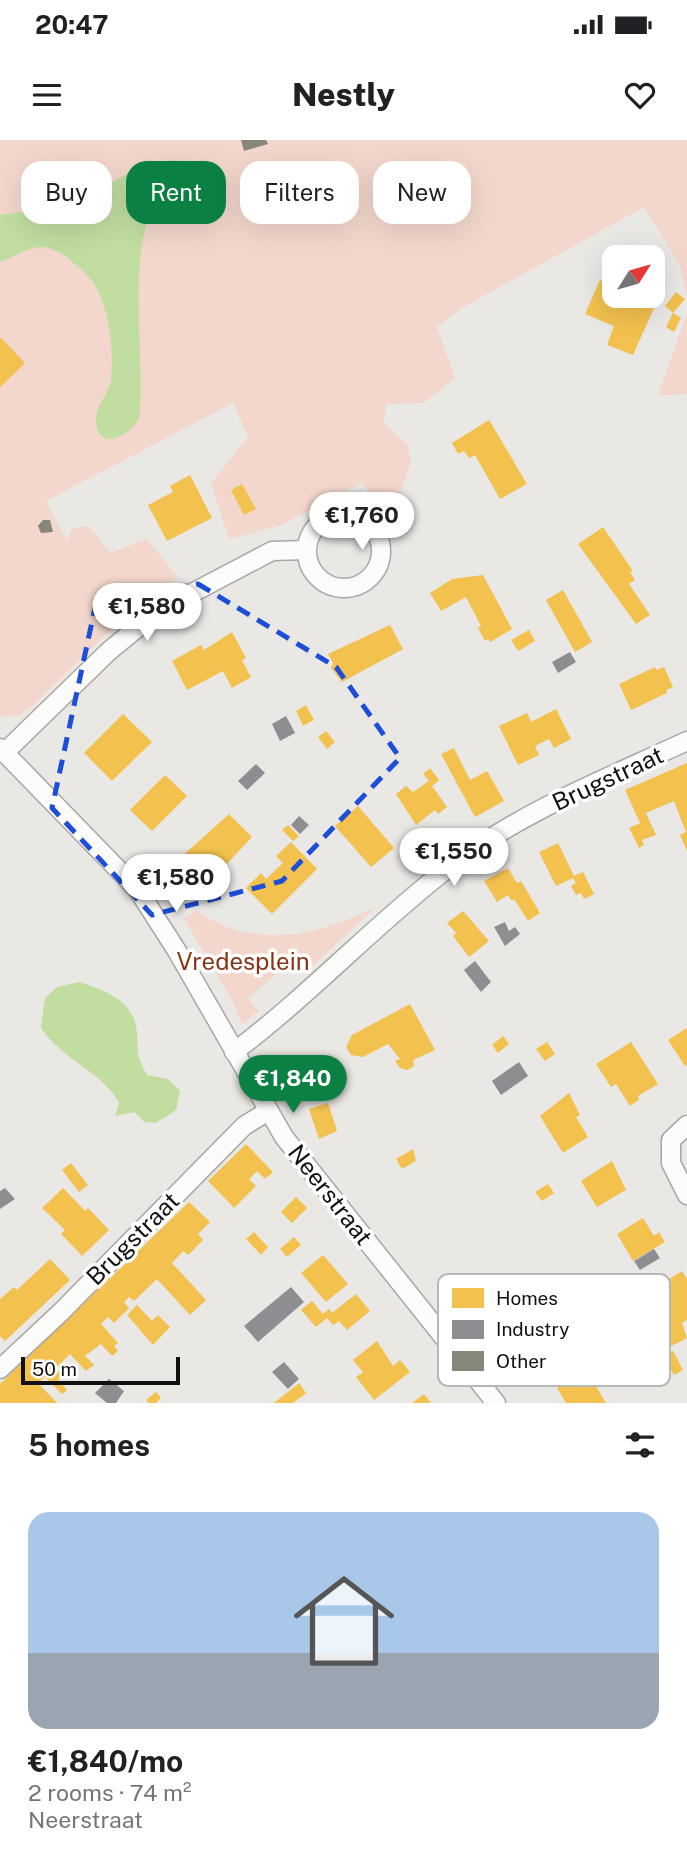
<!DOCTYPE html>
<meta charset="utf-8">
<style>
body{margin:0;font-family:"Public Sans",sans-serif;background:#f6f6f6;color:#202124;height:100vh;display:flex;flex-direction:column;font-size:26px;white-space:nowrap}
*{box-sizing:border-box;margin:0}
p{font-size:23px;color:#757577}
.icon{flex:none;width:38px;height:38px;fill:none;stroke:currentColor;stroke-width:2;stroke-linecap:round;stroke-linejoin:round}
.map{position:relative;height:1263px;overflow:hidden}
.sheet{display:flex;flex-direction:column;background:#fff;flex:1}
.sheet>*{flex:none}
.guide{position:absolute;left:21px;top:21px;width:646px;height:63px;display:flex;gap:14px}
.needle{width:46px;rotate:53deg}
.fabs{position:absolute;left:602px;top:105px;display:grid;gap:14px}
.fabs a{display:grid;place-items:center;width:63px;height:63px;border-radius:14px;background:#fff;box-shadow:0 7px 28px #0002;font-size:35px}
.scale{position:absolute;left:21px;bottom:18px;width:159px;box-sizing:border-box;padding-left:7px;border:4px solid #12110f;border-top:0;font-size:19px;line-height:24px;white-space:nowrap;color:#12110f;-webkit-text-stroke:5px #fff;paint-order:stroke}
.price{position:absolute;translate:-50% -60px;padding:0 16px;border-radius:24px;background:#fff;color:#222;font-size:23px;line-height:46px;filter:drop-shadow(0 2px 4px #0008)}
.price::after{content:'';position:absolute;left:50%;top:42px;width:21px;height:16px;margin-left:-10px;background:inherit;clip-path:polygon(0 0,100% 0,50% 100%)}
.price.current{background:#0b8043;color:#fff}
ul{padding:0;list-style:none}
li{display:grid;align-content:center;gap:14px;height:371px;padding:0 28px}
li+li{border-top:2px solid #e0e0e0}
li span{display:grid;place-items:center;height:217px;border-radius:21px;color:#555}
li>.icon{margin-inline-start:auto}
span .icon{width:126px;height:126px;fill:#fffc;stroke-width:1}
li b{font-size:30px}
h2{display:flex;justify-content:space-between;align-items:center;height:84px;padding:0 28px;font-size:30px}
.chip{padding:0 24px;border-radius:21px;background:#fff;box-shadow:0 7px 28px #0002;font-size:24px;line-height:63px}
.chip.current{background:#0b8043;color:#fff}
.status{display:flex;justify-content:space-between;align-items:center;height:49px;padding:0 35px;background:#fff;direction:ltr}
.status svg{height:19px;fill:currentColor}
header{display:flex;justify-content:space-between;align-items:center;height:91px;padding:0 28px;background:#fff;font-size:32px;font-weight:800}
.map>svg:first-child{display:block}
.green{fill:#f3d7cc}
.water{fill:#c1dea0}
.homes{fill:#f2c14e}
.industry{fill:#8d8d92}
.building{fill:#87867a}
.lines{fill:none;stroke-linecap:round;stroke-linejoin:round}
.street-casing{stroke:#a8a7a5;stroke-width:21}
.street{stroke:#fcfcfb;stroke-width:18}
.marked{fill:none;stroke:#1d4ed8;stroke-width:5;stroke-dasharray:14 9;stroke-linejoin:round}
.labels{text-anchor:middle;stroke-width:7;stroke-linejoin:round;paint-order:stroke}
.street-label{font-size:24px;fill:#12110f;stroke:#fff}
.park-label{font-size:24px;fill:#873514;stroke:#fff}
.key{fill:#fff;stroke:#b8b8b7;stroke-width:2}
.key-label{font-size:19px;fill:#12110f}
</style>
<div class="status"><b>20:47</b><svg viewBox="0 0 49 12"><path d="M0 12V9h3v3zM5 12V6h3v6zM10 12V3h3v9zM15 12V0h3v12zM26 1h20v11H26zM47 4h2v5h-2z"/></svg></div>
<header><svg class="icon" aria-label="menu" viewBox="0 0 24 24"><path d="M4 6h16M4 12h16M4 18h16"/></svg>Nestly<svg class="icon" aria-label="heart" viewBox="0 0 24 24"><path d="M12 20l-8-8c-3-5 5-10 8-4 3-6 11-1 8 4z"/></svg></header>
<div class="map">
<svg width="687" height="1263" viewBox="0 0 687 1263">
<rect width="100%" height="100%" fill="#eae8e5"/>
<g class="green">
<path d="M0,0H687V156L680,125L644,67L462,168L437,187L455,238L424,263L386,264L384,283L407,304L411,323L398,358L383,367L361,343L279,386L229,399L211,343L248,297L233,263L46,361L67,401L72,388L89,386L110,413L147,399L178,437L110,481L113,488L30,568L18,576L0,577Z"/>
<path d="M687,173V254L658,255Z"/>
<path d="M377,766L313,826L301,813L248,858L258,871L242,885L233,862L184,779L196,770C253,812 320,795 377,766Z"/>
</g>
<g class="water">
<path d="M175,20L186,24L193,30V37C182,48 163,52 155,66C126,108 146,224 139,279C127,299 96,311 96,280C96,264 109,254 111,240C114,210 110,167 92,141C86,133 77,126 69,119C61,113 51,106 40,107C27,108 12,118 0,122V75C22,71 43,73 64,65C102,51 135,23 175,20Z"/>
<path d="M79,842C104,850 135,860 137,893C138,914 136,914 147,935L168,939L180,951L176,970L156,983L144,982L135,972L115,976L119,963C101,930 62,920 41,888L45,858L57,847Z"/>
</g>
<g class="homes">
<path d="M600,140L614,145V156H645L657,161L633,215L607,205L614,186L585,174Z"/>
<path d="M676,152L685,159L673,173L665,166Z"/>
<path d="M673,173L681,178L674,192L666,187Z"/>
<path d="M0,197L25,223L0,247Z"/>
<path d="M489,280L527,344L500,359L475,315L469,318L464,311L458,314L452,303Z"/>
<path d="M190,335L212,378L167,401L148,365L173,352L170,346Z"/>
<path d="M242,344L256,369L244,375L231,350Z"/>
<path d="M603,387L633,431L630,432L635,440L629,444L650,475L636,484L578,404Z"/>
<path d="M483,435L512,489L490,502L488,499L485,501L478,488L481,486L466,457L441,471L430,453L452,439Z"/>
<path d="M563,450L592,502L575,512L546,460Z"/>
<path d="M390,485L403,509L342,542L331,528L333,523L328,514Z"/>
<path d="M529,490L535,501L518,511L511,500Z"/>
<path d="M232,492L246,518L242,520L251,537L232,548L223,531L187,550L172,521L201,505L204,510Z"/>
<path d="M655,527L656,530L664,527L673,547L666,550L667,553L631,570L619,544Z"/>
<path d="M306,565L314,580L303,586L296,571Z"/>
<path d="M556,569L571,599L554,608L549,599L535,606L539,615L518,625L499,586L527,573L531,582Z"/>
<path d="M123,574L152,602L112,641L84,613Z"/>
<path d="M326,591L335,602L327,609L318,597Z"/>
<path d="M454,608L470,640L487,631L504,661L475,677L441,614Z"/>
<path d="M687,623V711L680,695L686,692L674,661L646,673L656,695L642,700L644,705L639,708L629,688L640,683L625,650Z"/>
<path d="M430,628L439,640L432,646L447,667L438,674L435,670L416,685L396,654L406,646L413,652L429,641L423,634Z"/>
<path d="M165,635L187,656L152,691L130,670Z"/>
<path d="M358,666L394,708L371,727L335,686Z"/>
<path d="M229,674L252,697L206,746L179,719Z"/>
<path d="M288,685L299,696L293,701L282,690Z"/>
<path d="M291,702L317,729L272,774L246,748L261,733L266,739L283,723L276,716Z"/>
<path d="M558,703L574,736L583,732L594,754L584,759L581,753L576,755L571,746L576,743L573,738L556,746L539,712Z"/>
<path d="M508,728L517,743L521,741L540,773L528,781L514,759L512,761L508,755L497,762L484,741Z"/>
<path d="M463,771L489,801L469,817L453,796L456,793L447,783Z"/>
<path d="M410,864L435,910L413,920L414,926L407,930L400,928L395,921L400,919L388,904L363,917L351,915L346,907L352,895Z"/>
<path d="M687,888V925L685,926L668,900Z"/>
<path d="M503,896L509,904L498,913L492,905Z"/>
<path d="M547,902L555,914L545,921L536,909Z"/>
<path d="M631,902L658,944L638,956L639,960L630,966L616,944L611,947L596,924Z"/>
<path d="M569,953L580,975L576,977L588,997L563,1013L540,976Z"/>
<path d="M328,963L337,991L319,999L309,969Z"/>
<path d="M246,1004L273,1032L265,1039L257,1031L249,1039L256,1046L234,1068L208,1041Z"/>
<path d="M413,1009L416,1021L402,1029L396,1019Z"/>
<path d="M612,1021L626,1050L597,1067L581,1041Z"/>
<path d="M71,1023L88,1045L79,1052L62,1030Z"/>
<path d="M548,1044L554,1053L542,1061L535,1052Z"/>
<path d="M63,1048L85,1071L88,1068L109,1090L82,1116L61,1094L65,1090L42,1068Z"/>
<path d="M296,1057L307,1068L292,1083L281,1072Z"/>
<path d="M189,1062L210,1082L198,1094L203,1100L188,1115L183,1111L172,1123L206,1160L190,1175L157,1139L134,1161L129,1157L124,1162L129,1168L114,1183L108,1177L101,1184L118,1203L114,1206L118,1211L112,1216L101,1204L85,1216L94,1225L86,1231L70,1214L55,1229L58,1232L62,1229L66,1232L58,1240L67,1250L62,1254L45,1237L38,1243L57,1263H0V1244Z"/>
<path d="M643,1078L654,1096L659,1092L665,1102L633,1121L617,1094Z"/>
<path d="M254,1092L268,1107L261,1115L246,1099Z"/>
<path d="M294,1097L301,1105L287,1117L280,1109Z"/>
<path d="M323,1115L348,1144L326,1162L301,1133Z"/>
<path d="M50,1119L70,1140L5,1201L0,1196V1159L14,1147L17,1150Z"/>
<path d="M682,1131L687,1139V1180L682,1183L687,1198L660,1212L655,1203L667,1195L658,1177L665,1173L658,1159L664,1156L658,1146Z"/>
<path d="M356,1154L370,1171L347,1190L339,1181L333,1185L327,1178L316,1187L301,1170L312,1161L323,1174L329,1169L332,1173Z"/>
<path d="M137,1165L152,1181L158,1175L170,1187L153,1205L127,1175Z"/>
<path d="M377,1201L393,1226L400,1220L410,1232L374,1260L356,1237L363,1232L353,1220Z"/>
<path d="M673,1211L683,1230L674,1235L663,1217Z"/>
<path d="M587,1231L606,1263H566L557,1248Z"/>
<path d="M299,1243L306,1253L293,1263H274Z"/>
<path d="M156,1252L161,1258L156,1263H149L146,1260Z"/>
<path d="M424,1254L431,1263H412Z"/>
</g>
<g class="industry">
<path d="M570,512L576,522L558,533L552,522Z"/>
<path d="M286,576L295,593L280,601L272,584Z"/>
<path d="M256,624L265,633L247,650L238,641Z"/>
<path d="M299,676L309,685L300,694L291,685Z"/>
<path d="M505,782L509,791L515,787L520,794L505,806L494,787Z"/>
<path d="M475,821L491,842L481,852L464,830Z"/>
<path d="M519,922L528,936L501,955L492,941Z"/>
<path d="M5,1048L15,1059L0,1069V1051Z"/>
<path d="M654,1109L660,1118L640,1130L634,1121Z"/>
<path d="M291,1147L304,1162L258,1202L244,1186Z"/>
<path d="M284,1222L299,1239L288,1249L272,1232Z"/>
<path d="M109,1239L124,1251L116,1263H107L95,1253Z"/>
</g>
<g class="building">
<path d="M241,0H266L268,4L244,11Z"/>
<path d="M43,380H50L53,392L41,393L38,386Z"/>
</g>
<g class="lines">
<g class="street-casing">
<g id="street">
<circle cx="344" cy="411" r="37"/>
<path d="M0,608L138,750L177,811L284,997L496,1263"/>
<path d="M4,613L109,511L158,471L272,411L306,410"/>
<path d="M234,912C311,854 376,783 452,725C522,671 608,638 687,601"/>
<path d="M687,985L671,1000V1023L687,1055"/>
<path d="M0,1229L61,1172L244,986L268,971"/>
</g>
</g>
<use href="#street" class="street"/>
</g>
<path class="marked" d="M198,444L336,527L400,618L282,741L152,775L52,668L96,463Z"/>
<g class="labels">
<g class="street-label">
<text transform="translate(608 639) rotate(-25)" y="8">Brugstraat</text>
<text transform="translate(330 1055) rotate(52)" y="8">Neerstraat</text>
<text transform="translate(133 1099) rotate(-45)" y="8">Brugstraat</text>
</g>
<g class="park-label">
<text x="243" y="830">Vredesplein</text>
</g>
</g>
<rect x="438" y="1134" width="232" height="112" rx="10" class="key"/>
<rect x="452" y="1148" width="32" height="20" fill="#f2c14e"/>
<rect x="452" y="1180" width="32" height="19" fill="#8d8d92"/>
<rect x="452" y="1211" width="32" height="20" fill="#87867a"/>
<g class="key-label">
<text x="496" y="1165">Homes</text>
<text x="496" y="1196">Industry</text>
<text x="496" y="1228">Other</text>
</g>
</svg>
<div class="fabs">
<a><svg class="needle" viewBox="-14 -14 28 28"><path d="M0-13l5 13h-10z" fill="#e53935"/><path d="M0 13l5-13h-10z" fill="#757577"/></svg></a>
</div>
<div class="scale">50 m</div>
<b class="price" style="left:362px;top:412px">€1,760</b>
<b class="price" style="left:147px;top:503px">€1,580</b>
<b class="price" style="left:454px;top:748px">€1,550</b>
<b class="price" style="left:176px;top:774px">€1,580</b>
<b class="price current" style="left:293px;top:975px">€1,840</b>
<div class="guide">
<a class="chip">Buy</a>
<a class="chip current">Rent</a>
<a class="chip">Filters</a>
<a class="chip">New</a>
</div>
</div>
<section class="sheet">
<h2>5 homes<svg class="icon" aria-label="filters" viewBox="0 0 24 24"><path d="M4 7h16M4 17h16"/><circle cx="9" cy="7" r="2"/><circle cx="15" cy="17" r="2"/></svg></h2>
<ul>
<li><span style="background:linear-gradient(#a9c7e8 65%,#9aa5b1 0)"><svg class="icon" aria-label="home" viewBox="0 0 24 24"><path d="M3 11l9-7 9 7M6 9v11h12V9"/></svg></span><div><b>€1,840/mo</b><p>2 rooms · 74 m²</p><p>Neerstraat</p></div></li>
</ul>
</section>
